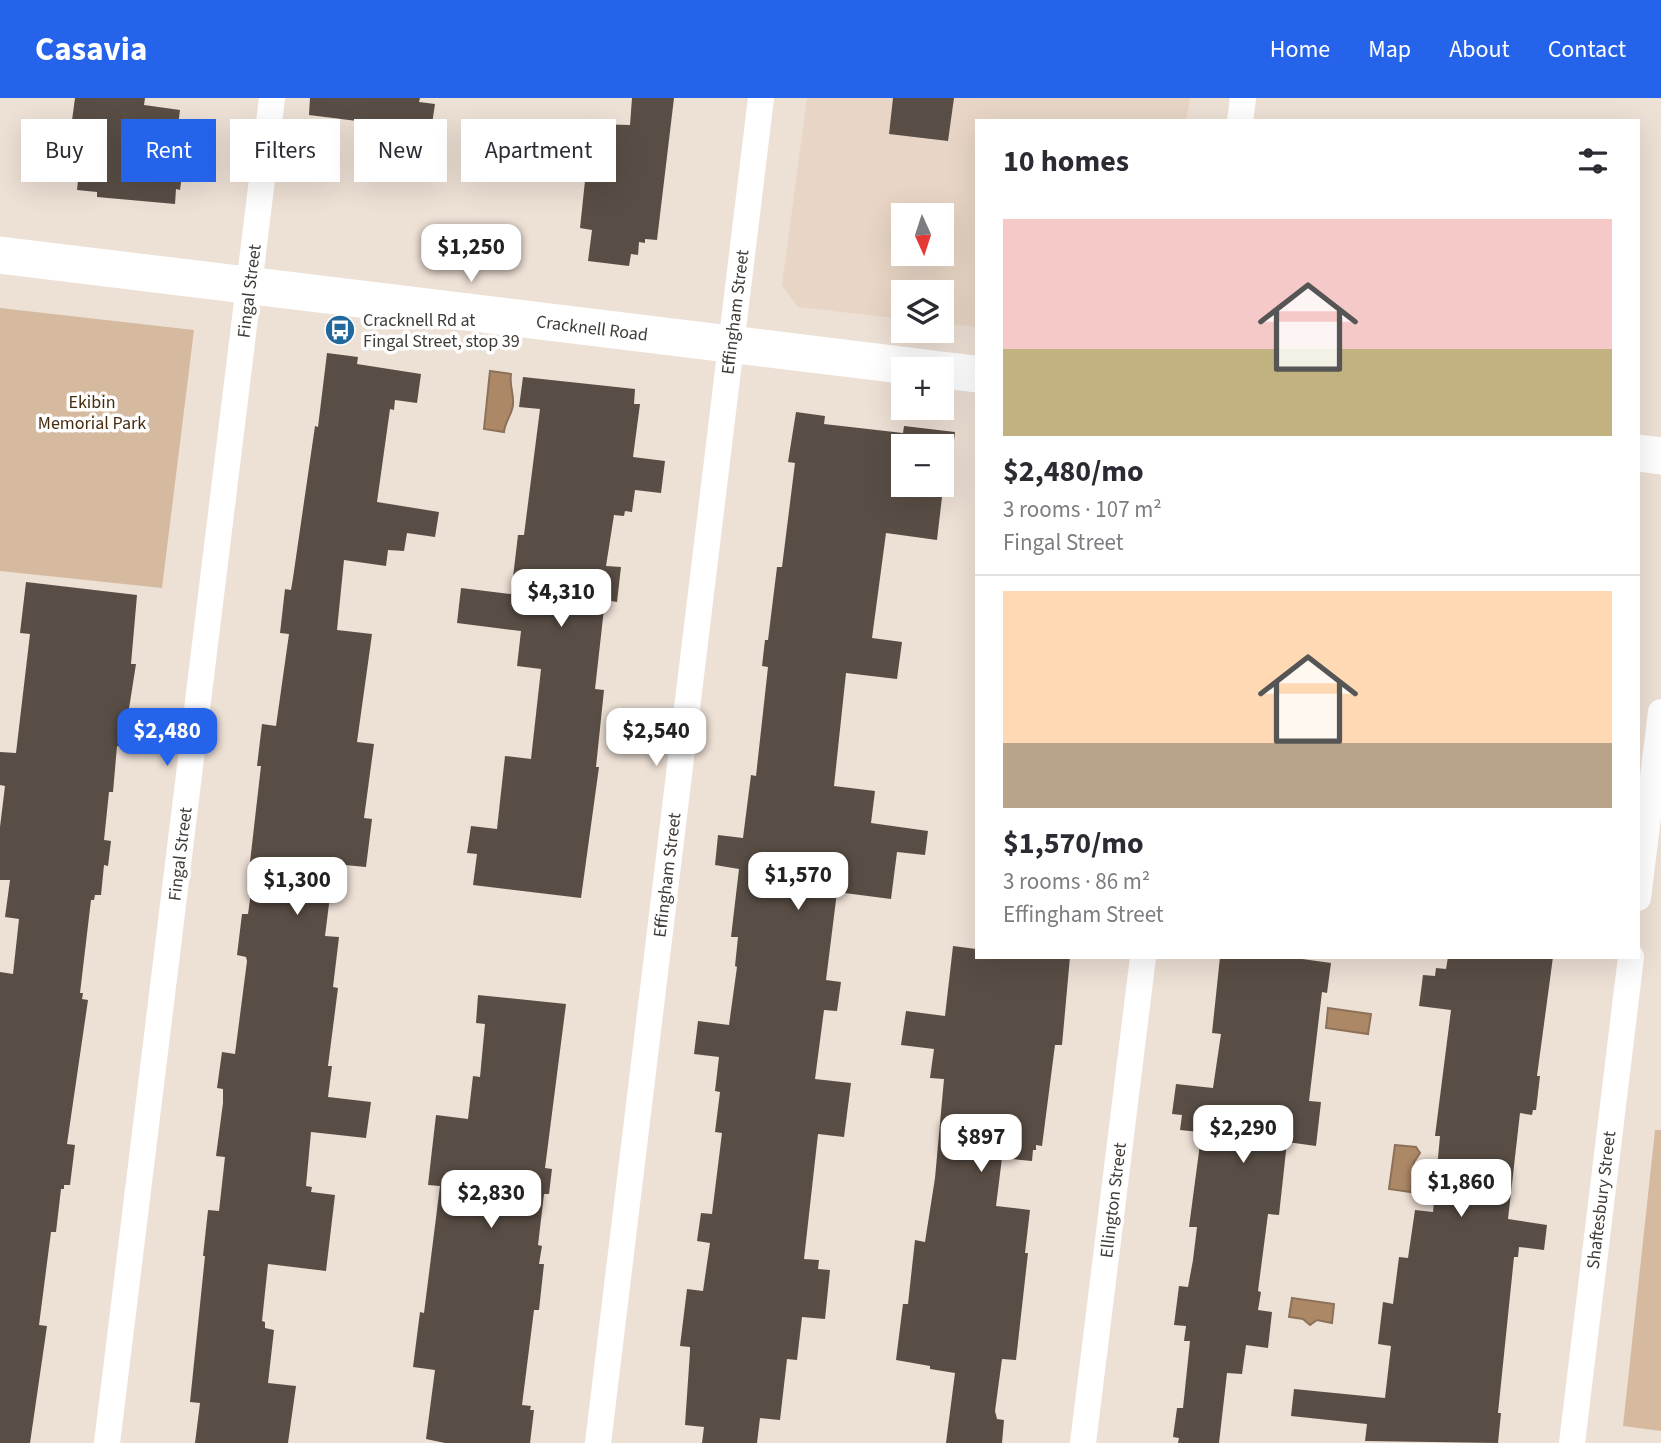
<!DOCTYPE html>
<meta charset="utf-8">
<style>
body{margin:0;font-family:"Source Sans 3",sans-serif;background:#f2f2f3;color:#2b2b33;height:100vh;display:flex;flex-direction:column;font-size:26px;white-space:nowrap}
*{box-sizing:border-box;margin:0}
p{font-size:23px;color:#7c7c81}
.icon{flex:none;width:38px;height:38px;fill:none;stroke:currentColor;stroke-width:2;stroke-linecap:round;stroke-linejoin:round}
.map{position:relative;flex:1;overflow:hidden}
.panel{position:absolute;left:975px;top:21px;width:665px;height:840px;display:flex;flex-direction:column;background:#fff;border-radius:0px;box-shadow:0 7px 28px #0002}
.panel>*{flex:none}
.top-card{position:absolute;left:21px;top:21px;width:665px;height:63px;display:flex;gap:14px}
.needle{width:46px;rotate:177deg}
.fabs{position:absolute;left:891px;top:105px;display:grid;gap:14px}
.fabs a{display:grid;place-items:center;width:63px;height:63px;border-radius:0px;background:#fff;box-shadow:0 7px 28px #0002;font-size:35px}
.price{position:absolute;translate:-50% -60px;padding:0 16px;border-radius:14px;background:#fff;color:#222;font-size:23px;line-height:46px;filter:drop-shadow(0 2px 4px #0008)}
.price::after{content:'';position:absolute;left:50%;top:42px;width:21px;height:16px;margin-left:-10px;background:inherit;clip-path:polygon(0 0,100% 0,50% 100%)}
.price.on{background:#2563eb;color:#fff}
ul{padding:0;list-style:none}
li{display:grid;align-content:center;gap:14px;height:371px;padding:0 28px}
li+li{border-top:2px solid #e1e1e2}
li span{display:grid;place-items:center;height:217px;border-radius:0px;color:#555}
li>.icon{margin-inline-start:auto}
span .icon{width:126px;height:126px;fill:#fffc;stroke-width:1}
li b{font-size:30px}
h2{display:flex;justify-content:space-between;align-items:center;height:84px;padding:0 28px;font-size:30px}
.tag{padding:0 24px;border-radius:0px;background:#fff;box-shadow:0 7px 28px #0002;font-size:24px;line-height:63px}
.tag.on{background:#2563eb;color:#fff}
header{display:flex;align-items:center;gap:42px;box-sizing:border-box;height:98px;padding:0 35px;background:#2563eb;color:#fff}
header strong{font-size:33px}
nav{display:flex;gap:38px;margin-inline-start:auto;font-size:24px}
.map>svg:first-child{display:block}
.built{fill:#e8d5c5;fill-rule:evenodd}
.green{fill:#d6baa0}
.water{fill:#ac8866;stroke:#8c7158;stroke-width:2}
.building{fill:#594e45;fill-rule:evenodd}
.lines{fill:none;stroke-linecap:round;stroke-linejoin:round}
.street{stroke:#fff;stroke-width:26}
.secondary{stroke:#fff;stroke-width:37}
.labels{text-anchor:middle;stroke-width:7;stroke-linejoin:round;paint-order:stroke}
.street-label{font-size:18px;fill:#403c37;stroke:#fff}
.poi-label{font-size:18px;fill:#403c37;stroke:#fff;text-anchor:start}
.park-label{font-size:18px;fill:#462b0f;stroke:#fff}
</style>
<header>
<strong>Casavia</strong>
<nav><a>Home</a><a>Map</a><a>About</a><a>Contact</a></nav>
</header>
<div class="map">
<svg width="1661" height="1345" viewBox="0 0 1661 1345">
<rect width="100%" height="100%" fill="#ede0d5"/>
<path class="built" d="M807,0H1190L1186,23H976V229L942,225V194H903V221L798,209L782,187ZM903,117H942V156H903Z"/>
<g class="green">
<path d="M0,210L194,232L162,490L0,473Z"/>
<path d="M1655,1032H1661V1333L1623,1328Z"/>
</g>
<g class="water">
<path d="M490,273L511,276C509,287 514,295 513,306C513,315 505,323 504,334L484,331Z"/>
<path d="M1328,910L1371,916L1368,936L1326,930Z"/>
<path d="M1395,1047L1416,1049L1420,1055L1414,1064L1411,1094L1389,1091Z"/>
<path d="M1292,1200L1334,1206L1332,1225L1317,1222L1310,1227L1303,1221L1289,1219Z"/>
</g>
<g class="building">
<path d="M75,0H145L144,7L180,12L174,60L184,62L180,92L176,91L175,106L97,99V94L77,92L78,83L64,82Z"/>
<path d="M310,0H420L419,4L435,6L428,53L414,51L412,65L377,61L381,26L309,17Z"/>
<path d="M632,0H674L657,142L645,141V145L639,144L638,157L631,156L629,168L588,163L592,132L580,130L591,26L630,27Z"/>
<path d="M893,0H954L948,43L889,36Z"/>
<path d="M327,255L358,259L357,266L421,276L417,305L395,302L394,312L390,311L377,404L439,414L435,439L407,435L404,453L388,452L386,468L344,462L337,532L372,536L357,644L374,646L364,720L372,721L366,769L334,766L325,838L339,839L333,889L338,890L328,968H332L328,999L371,1004L366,1040L311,1034L306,1088L312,1089L311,1094L335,1097L326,1173L268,1166L262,1223L265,1224V1230L274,1232L268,1285L296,1288L288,1345H195L200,1305L190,1304L205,1158H203L208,1112L219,1113L225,1059L216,1058L223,1005V991L217,990L222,954L235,956L247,863L246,859L237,857L242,816H248L255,764H250L261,668H257L262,626L276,628L289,536L280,535L285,491L291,492L293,480L315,328L318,329Z"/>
<path d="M523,279L635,291L634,306H640L633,359L665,363L661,395L635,392L632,414L625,413L624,418L614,417L606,468L621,469L617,504L605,502L595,591L604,592L596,669H599L581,800L473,787L477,756L467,755L471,728L497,731L505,658L531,661L541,571L517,568L521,533L457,525L461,490L511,496L518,437H524L540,311L519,309Z"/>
<path d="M796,314L825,318L824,326L903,335L904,328L955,334L949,383L944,382L937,442L886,435L872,540L902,544L897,581L846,575L834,688L875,693L871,725L928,733L925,757L897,754L891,801L837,794L826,882L841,884L837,913L824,912L815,981L851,985L844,1039L818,1036L804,1161L819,1162L818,1171L830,1172L825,1221L802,1219L797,1262L787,1261L780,1322L760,1320L757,1345H702L704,1329L685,1327L690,1253V1249L680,1248L687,1191L703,1193L710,1145L697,1143L701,1115L712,1116L722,1035L715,1034L720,994L715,993L719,959L694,956L698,923L729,927L737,869L735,868L738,839H731L739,771L715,767L718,737L743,740L751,677L756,678L768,569L762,568L765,542H768L777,469H782L795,365L788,364ZM903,348H942V387H903Z"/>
<path d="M26,484L137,497L131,566H136L123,649L117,648L113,694H109L104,742L111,743L108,768L104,767L101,797H95L94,802H91L80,895H83L82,901L88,902L67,1046L75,1047L70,1087H64V1091H61L56,1134H51L39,1227L47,1228L30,1345H0V874L13,876L19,821L5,819L10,782H0V729L5,688L0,687V654L16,655L30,536L20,535Z"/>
<path d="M953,848L976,851V859H1070L1062,947H1055L1042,1048L1036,1047V1052H1033L1032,1063L1002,1060L996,1108L1030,1112L1025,1155H1028L1016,1262L1002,1261L995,1313L997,1321L1004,1322L1002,1345H946L955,1275L930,1271V1268L896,1262L903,1206H908L915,1142L925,1144L935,1080L944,981L930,980L934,951L901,947L906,913L945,918Z"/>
<path d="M1220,859H1288L1331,865L1327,895L1322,894L1309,1003L1321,1004L1316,1048L1287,1044L1279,1117L1268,1116L1258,1193L1261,1194L1258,1212L1272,1214L1268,1250L1246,1247L1242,1276L1227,1275L1219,1345H1178L1179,1340L1173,1339L1177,1310H1183L1190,1243H1184L1186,1228L1174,1227L1179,1188L1188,1189L1193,1162L1197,1129H1189L1200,1046H1197L1199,1034L1180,1032L1182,1017L1172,1016L1176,986L1213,990L1221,936L1212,935Z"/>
<path d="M1448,859H1553L1537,978H1540L1536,1012H1533L1532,1017L1520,1015L1508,1121L1547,1127L1544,1152L1519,1149L1518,1159H1514L1498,1315H1501L1498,1345L1365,1343L1367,1326L1291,1318L1294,1291L1385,1300L1391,1248L1378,1246L1383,1204L1393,1206L1399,1159L1408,1160L1415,1112L1433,1114L1440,1038H1435L1451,912L1419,908L1423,877L1435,878L1436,870L1446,871Z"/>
<path d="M478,897L566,906L545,1070L552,1071L549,1096H544L538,1147L542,1148L539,1166H544L539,1212H534L522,1307L531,1308L530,1312H534L530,1345H445L426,1341L435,1272L413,1269L420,1214L424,1215L440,1088L428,1087L436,1017L468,1021L473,978L480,979L485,926L476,925Z"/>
</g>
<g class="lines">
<g class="street">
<path d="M1240,23L1243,0"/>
<path d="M1638,800L1661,614"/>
<path d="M107,1345L272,0"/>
<path d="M598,1345L761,0"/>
<path d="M1083,1345L1143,859"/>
<path d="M1572,1345L1631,859"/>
</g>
<g class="secondary">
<path d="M0,157L934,271"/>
<path d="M942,272L976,276"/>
<path d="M1638,355L1661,358"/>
</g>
</g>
<defs>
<g id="bus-disc" transform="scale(1.575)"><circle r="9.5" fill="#21699d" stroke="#fff"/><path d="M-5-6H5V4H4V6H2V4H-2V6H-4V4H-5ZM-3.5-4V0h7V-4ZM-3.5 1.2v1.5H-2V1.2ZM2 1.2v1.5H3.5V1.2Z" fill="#fff"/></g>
</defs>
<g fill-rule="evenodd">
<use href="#bus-disc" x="340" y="232"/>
</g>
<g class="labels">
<g class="street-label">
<text transform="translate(249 193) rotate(-83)" y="6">Fingal Street</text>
<text transform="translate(735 214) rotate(-83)" y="6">Effingham Street</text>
<text transform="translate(592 230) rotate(7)" y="6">Cracknell Road</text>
<text transform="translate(180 756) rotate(-83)" y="6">Fingal Street</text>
<text transform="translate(667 777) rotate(-83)" y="6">Effingham Street</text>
<text transform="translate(1113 1102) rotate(-83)" y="6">Ellington Street</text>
<text transform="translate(1601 1102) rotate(-83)" y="6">Shaftesbury Street</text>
</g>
<g class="poi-label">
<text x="363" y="228">Cracknell Rd at<tspan x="363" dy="21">Fingal Street, stop 39</tspan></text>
</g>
<g class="park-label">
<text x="92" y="310">Ekibin<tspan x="92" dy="21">Memorial Park</tspan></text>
</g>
</g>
</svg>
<div class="fabs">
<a><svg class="needle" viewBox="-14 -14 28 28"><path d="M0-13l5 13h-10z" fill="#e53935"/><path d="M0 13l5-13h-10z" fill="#7c7c81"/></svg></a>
<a><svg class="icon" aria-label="layers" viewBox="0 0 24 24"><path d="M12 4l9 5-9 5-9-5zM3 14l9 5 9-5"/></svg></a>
<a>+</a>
<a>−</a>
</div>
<b class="price" style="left:471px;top:186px">$1,250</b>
<b class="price" style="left:561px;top:531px">$4,310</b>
<b class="price on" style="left:167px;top:670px">$2,480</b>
<b class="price" style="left:656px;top:670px">$2,540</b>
<b class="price" style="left:798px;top:814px">$1,570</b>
<b class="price" style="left:297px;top:819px">$1,300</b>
<b class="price" style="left:1243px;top:1067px">$2,290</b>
<b class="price" style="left:981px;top:1076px">$897</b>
<b class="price" style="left:1461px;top:1121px">$1,860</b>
<b class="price" style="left:491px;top:1132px">$2,830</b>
<div class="top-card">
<a class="tag">Buy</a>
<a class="tag on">Rent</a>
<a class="tag">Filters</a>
<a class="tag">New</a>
<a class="tag">Apartment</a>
</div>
<section class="panel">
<h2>10 homes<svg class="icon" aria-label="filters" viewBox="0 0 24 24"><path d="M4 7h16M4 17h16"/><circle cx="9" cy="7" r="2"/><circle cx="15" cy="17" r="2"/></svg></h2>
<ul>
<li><span style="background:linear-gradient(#f6c9c9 60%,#c2b280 0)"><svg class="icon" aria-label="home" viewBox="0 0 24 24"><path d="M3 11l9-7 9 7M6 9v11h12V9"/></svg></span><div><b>$2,480/mo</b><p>3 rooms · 107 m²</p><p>Fingal Street</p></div></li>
<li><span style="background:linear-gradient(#ffd9b3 70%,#b9a48a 0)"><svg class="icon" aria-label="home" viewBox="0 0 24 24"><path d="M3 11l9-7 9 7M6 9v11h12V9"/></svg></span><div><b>$1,570/mo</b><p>3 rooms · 86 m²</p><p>Effingham Street</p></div></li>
</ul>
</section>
</div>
